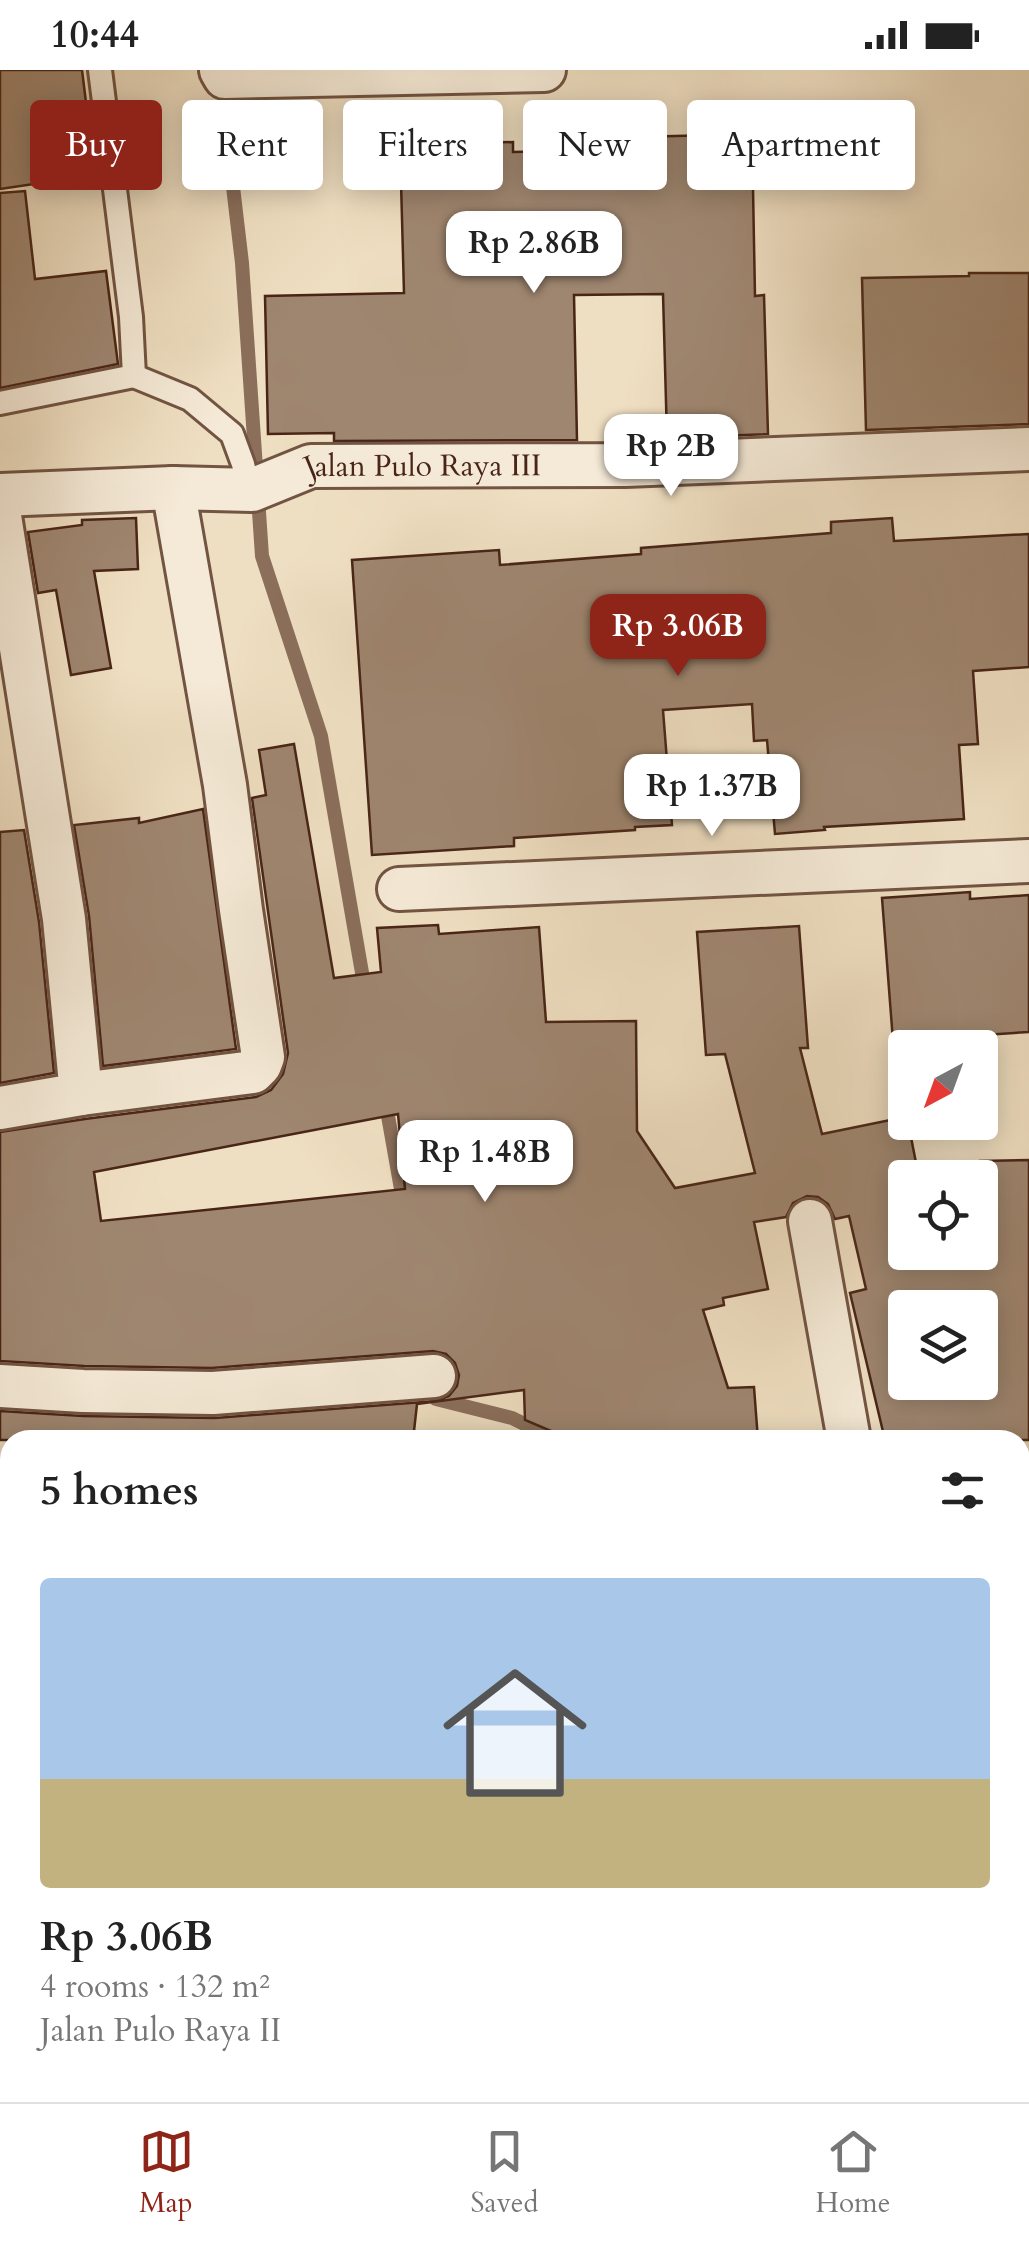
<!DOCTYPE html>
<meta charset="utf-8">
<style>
body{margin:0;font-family:Cardo,serif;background:#f6f6f6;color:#222;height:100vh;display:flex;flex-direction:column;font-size:38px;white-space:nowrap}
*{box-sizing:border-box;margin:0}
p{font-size:32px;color:#767676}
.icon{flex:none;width:55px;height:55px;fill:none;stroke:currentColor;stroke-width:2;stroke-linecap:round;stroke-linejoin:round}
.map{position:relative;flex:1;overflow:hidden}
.drawer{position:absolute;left:0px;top:1360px;width:1030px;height:672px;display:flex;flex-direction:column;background:#fff;border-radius:30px 30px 0 0;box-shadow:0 5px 25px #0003}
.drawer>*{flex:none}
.banner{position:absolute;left:30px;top:30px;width:970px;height:90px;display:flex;gap:20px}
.needle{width:65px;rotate:221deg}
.fabs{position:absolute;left:888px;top:960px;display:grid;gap:20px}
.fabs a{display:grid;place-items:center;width:110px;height:110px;border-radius:10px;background:#fff;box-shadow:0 5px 25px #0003;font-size:50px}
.price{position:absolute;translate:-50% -85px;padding:0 22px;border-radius:20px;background:#fff;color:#222;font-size:32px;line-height:65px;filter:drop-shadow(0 2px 5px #0008)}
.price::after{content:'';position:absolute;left:50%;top:60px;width:30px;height:22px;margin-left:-15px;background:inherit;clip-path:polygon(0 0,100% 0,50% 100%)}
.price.current{background:#8f2418;color:#fff}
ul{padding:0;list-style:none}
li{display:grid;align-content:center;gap:20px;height:530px;padding:0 40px}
li span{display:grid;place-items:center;height:310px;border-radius:10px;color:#555}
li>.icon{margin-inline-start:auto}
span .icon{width:180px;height:180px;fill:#fffc;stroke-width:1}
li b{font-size:42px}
h2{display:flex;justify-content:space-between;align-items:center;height:120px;padding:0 40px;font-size:42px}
.chip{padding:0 35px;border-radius:10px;background:#fff;box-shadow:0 5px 25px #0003;font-size:35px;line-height:90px}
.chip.current{background:#8f2418;color:#fff}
.status{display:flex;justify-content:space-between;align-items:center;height:70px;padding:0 50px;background:#fff;direction:ltr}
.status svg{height:28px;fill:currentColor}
.tab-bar{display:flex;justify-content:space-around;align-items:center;height:140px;border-top:2px solid #e0e0e0;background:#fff;font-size:28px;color:#767676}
.tab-bar a{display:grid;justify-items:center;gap:5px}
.tab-bar .current{color:#8f2418}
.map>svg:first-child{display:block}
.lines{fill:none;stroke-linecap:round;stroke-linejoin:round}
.stream{stroke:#8b6f5b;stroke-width:14}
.building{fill:#9f8670;stroke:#492517;stroke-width:2.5;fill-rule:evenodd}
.lane-casing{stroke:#725442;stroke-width:28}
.street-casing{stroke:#725442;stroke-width:48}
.secondary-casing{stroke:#492517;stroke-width:60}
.lane{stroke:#f5ead7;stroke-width:22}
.street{stroke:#f5ead7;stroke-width:42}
.secondary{stroke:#f5ead7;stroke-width:55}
.labels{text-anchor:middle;stroke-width:8;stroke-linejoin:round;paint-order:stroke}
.street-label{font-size:30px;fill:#492517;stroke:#f5ead7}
</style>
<div class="status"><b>10:44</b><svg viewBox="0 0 49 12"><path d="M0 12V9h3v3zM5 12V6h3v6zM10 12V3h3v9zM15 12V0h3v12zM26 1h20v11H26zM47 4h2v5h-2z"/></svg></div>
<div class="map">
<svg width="1029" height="2032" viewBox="0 0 1029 2032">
<rect width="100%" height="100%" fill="#efdfc2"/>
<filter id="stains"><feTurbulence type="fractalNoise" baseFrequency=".002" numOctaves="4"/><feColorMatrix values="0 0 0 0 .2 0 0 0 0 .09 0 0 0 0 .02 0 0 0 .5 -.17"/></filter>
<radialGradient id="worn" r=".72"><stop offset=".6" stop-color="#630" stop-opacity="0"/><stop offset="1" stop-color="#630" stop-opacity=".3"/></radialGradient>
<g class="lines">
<g class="stream">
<path d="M232,11L229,83L242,193L262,486L321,666L365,920"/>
<path d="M385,1029L404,1136"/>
<path d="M427,1266L436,1329L512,1348L557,1370"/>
<path d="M1020,1655L1029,1663"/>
</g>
</g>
<g class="building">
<path d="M0,0H82L95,105L0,119Z"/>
<path d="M752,64L755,226L764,225L768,364L667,368L663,224L574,225L577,370L334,371V363L268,364L265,226L404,223L400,75L513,72V82L637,79V67Z"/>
<path d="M25,121L35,209L106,201L118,294L0,318V123Z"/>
<path d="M969,203H1029V354L866,360L862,208L969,206Z"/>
<path d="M136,448L138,499L94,501L111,598L71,605L56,520L38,523L28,462L82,455V450Z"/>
<path d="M892,448L894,471L1029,464V597L973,601L978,674L959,675L964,749L824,757L825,760L775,764L767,670L754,671L752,634L663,640L672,755L635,757V760L514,768V776L372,785L352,490L499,480L500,495L641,484V478L831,463V452Z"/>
<path d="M294,674L334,908L381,902L377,858L438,855L439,864L539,857L546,952L636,951L637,1061L675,1118L755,1103L725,984L706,985L697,862L799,856L808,978H800L822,1064L905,1047V1052H908L919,1108H905V1182H980V1091L1029,1090V1370H885L850,1223L866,1219L849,1146L835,1149L828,1134L818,1127L807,1126L793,1133L786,1147L754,1152L768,1219L723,1228L724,1235L703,1240L728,1318L754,1317L758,1370H572L525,1350L524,1320L417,1334L413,1370H0V1341L83,1346L215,1348L436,1331L449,1326L457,1316L459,1305L455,1293L446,1284L433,1281L212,1298L84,1296L0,1291V1062L85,1049L256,1027L271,1020L283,1004L288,983L252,728L266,725L259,680ZM398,1044L405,1119L101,1151L94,1102ZM905,1238H980V1312H905Z"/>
<path d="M203,739L236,979L103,996L89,846L74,755L139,748V753Z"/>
<path d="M24,760L39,852L54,1003L0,1013V762Z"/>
<path d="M970,822V829L1029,825V962L893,971L882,828Z"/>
</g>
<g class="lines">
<g class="lane-casing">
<g id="lane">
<path d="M134,306L190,329L232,364L243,394L249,420"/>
<path d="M0,333L134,306L131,247L100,0"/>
</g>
</g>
<g class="street-casing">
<g id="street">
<path d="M221,0L225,7L544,0"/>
<path id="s1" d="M0,425L173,418L252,420L311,396L625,395L1029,379"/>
<path d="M0,446L64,849L81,1024L0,1038"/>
<path d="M399,819L1029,791"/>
<path d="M81,1024L253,1002L260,995L263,987L241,840L225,715L173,418"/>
<path d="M810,1151L849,1370"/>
<path d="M0,1316L83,1321L213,1323L434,1306"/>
<path d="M1020,1409L1029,1410"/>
<path d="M1020,1522L1029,1507"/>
<path d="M742,2032L747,2022"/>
</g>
</g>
<g class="secondary-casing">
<g id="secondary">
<path d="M0,1764L10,1767"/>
<path d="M693,2022L715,2032"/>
</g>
</g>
<use href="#lane" class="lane"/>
<use href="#street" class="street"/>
<use href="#secondary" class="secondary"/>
</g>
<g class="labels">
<g class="street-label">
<text dy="10" stroke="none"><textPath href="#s1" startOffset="428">Jalan Pulo Raya III</textPath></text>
</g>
</g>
<rect width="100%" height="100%" filter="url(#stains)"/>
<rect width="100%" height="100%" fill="url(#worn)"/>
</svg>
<div class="fabs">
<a><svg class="needle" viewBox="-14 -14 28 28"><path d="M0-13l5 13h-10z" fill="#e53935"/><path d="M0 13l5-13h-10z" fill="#767676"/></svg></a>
<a><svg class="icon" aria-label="locate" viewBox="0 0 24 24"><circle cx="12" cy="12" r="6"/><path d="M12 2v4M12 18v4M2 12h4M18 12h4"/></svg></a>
<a><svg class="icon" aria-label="layers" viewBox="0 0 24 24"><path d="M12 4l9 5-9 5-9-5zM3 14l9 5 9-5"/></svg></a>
</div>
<b class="price" style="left:534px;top:226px">Rp 2.86B</b>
<b class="price" style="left:671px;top:429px">Rp 2B</b>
<b class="price current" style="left:678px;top:609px">Rp 3.06B</b>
<b class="price" style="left:712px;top:769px">Rp 1.37B</b>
<b class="price" style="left:485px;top:1135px">Rp 1.48B</b>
<div class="banner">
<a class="chip current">Buy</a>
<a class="chip">Rent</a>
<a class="chip">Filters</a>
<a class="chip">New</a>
<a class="chip">Apartment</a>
</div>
<section class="drawer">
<h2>5 homes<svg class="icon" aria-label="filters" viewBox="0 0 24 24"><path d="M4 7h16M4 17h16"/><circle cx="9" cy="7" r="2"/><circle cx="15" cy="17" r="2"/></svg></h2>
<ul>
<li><span style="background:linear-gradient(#a9c7e8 65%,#c2b280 0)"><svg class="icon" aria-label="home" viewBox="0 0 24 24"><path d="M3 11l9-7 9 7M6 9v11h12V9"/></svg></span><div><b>Rp 3.06B</b><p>4 rooms · 132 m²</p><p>Jalan Pulo Raya II</p></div></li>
</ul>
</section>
</div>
<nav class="tab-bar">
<a class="current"><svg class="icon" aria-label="map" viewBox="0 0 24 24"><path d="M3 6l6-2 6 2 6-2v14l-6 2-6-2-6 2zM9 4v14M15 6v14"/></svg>Map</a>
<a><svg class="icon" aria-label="saved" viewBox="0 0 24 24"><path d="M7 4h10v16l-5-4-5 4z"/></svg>Saved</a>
<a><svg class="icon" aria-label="home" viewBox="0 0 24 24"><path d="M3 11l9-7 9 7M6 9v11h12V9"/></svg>Home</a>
</nav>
